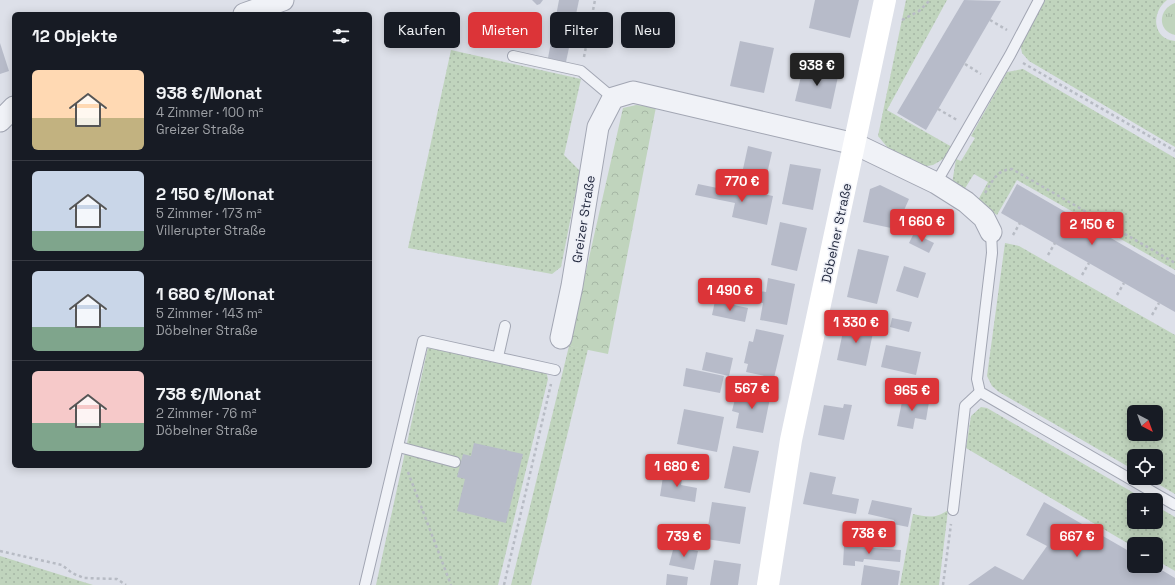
<!DOCTYPE html>
<html lang="de">
<meta charset="utf-8">
<style>
body{margin:0;font-family:"Space Grotesk",sans-serif;background:#242831;color:#f1f3f6;height:100vh;display:flex;flex-direction:column;font-size:15px;white-space:nowrap}
*{box-sizing:border-box;margin:0}
p{font-size:13px;color:#9ea1a6}
.icon{flex:none;width:22px;height:22px;fill:none;stroke:currentColor;stroke-width:2;stroke-linecap:round;stroke-linejoin:round}
.map{position:relative;flex:1;overflow:hidden}
.sheet{position:absolute;left:12px;top:12px;width:360px;height:456px;display:flex;flex-direction:column;background:#171b24;border-radius:6px;box-shadow:0 2px 10px #0003}
.sheet>*{flex:none}
.banner{position:absolute;left:384px;top:12px;width:380px;height:36px;display:flex;gap:8px}
.needle{width:26px;rotate:139deg}
.tools{position:absolute;left:1127px;top:405px;display:grid;gap:8px}
.tools a{display:grid;place-items:center;width:36px;height:36px;border-radius:6px;background:#171b24;box-shadow:0 2px 10px #0003;font-size:20px}
.price{position:absolute;translate:-50% -34px;padding:0 9px;border-radius:4px;background:#dc3438;color:#fff;font-size:13px;line-height:26px;filter:drop-shadow(0 1px 2px #0008)}
.price::after{content:'';position:absolute;left:50%;top:24px;width:12px;height:9px;margin-left:-6px;background:inherit;clip-path:polygon(0 0,100% 0,50% 100%)}
.price.current{background:#222;color:#fff}
ul{padding:0;list-style:none}
li{display:flex;align-items:center;gap:12px;height:100px;padding:0 20px}
li+li{border-top:1px solid #363941}
li span{display:grid;place-items:center;flex:none;width:112px;height:80px;border-radius:6px;color:#555}
li>.icon{margin-inline-start:auto}
span .icon{width:48px;height:48px;fill:#fffc;stroke-width:1}
li b{font-size:17px}
h2{display:flex;justify-content:space-between;align-items:center;height:48px;padding:0 20px;font-size:17px}
.tag{padding:0 14px;border-radius:6px;background:#171b24;box-shadow:0 2px 10px #0003;font-size:14px;line-height:36px}
.tag.current{background:#dc3438;color:#fff}
.map>svg:first-child{display:block}
.grass{fill:url(#grass-dots);fill-rule:evenodd}
.forest{fill:url(#forest-crowns)}
.park{fill:url(#park-tufts)}
.building{fill:#b7bbc9}
.lines{fill:none;stroke-linecap:round;stroke-linejoin:round}
.lane-casing{stroke:#a2a6b3;stroke-width:12}
.street-casing{stroke:#a2a6b3;stroke-width:23}
.path{stroke:#b7bbc4;stroke-width:2.5;stroke-dasharray:3 3;stroke-linecap:butt}
.lane{stroke:#f0f2f7;stroke-width:10}
.street{stroke:#f0f2f7;stroke-width:21}
.secondary{stroke:#fff;stroke-width:22}
.labels{text-anchor:middle;stroke-width:3;stroke-linejoin:round;paint-order:stroke}
.street-label{font-size:13px;fill:#252c41;stroke:#edeff6}
</style>
<div class="map">
<svg width="1175" height="585" viewBox="0 0 1175 585">
<defs>
<pattern id="grass-dots" width="8" height="8" patternUnits="userSpaceOnUse"><rect width="8" height="8" fill="#c0d4bd"/><path d="M2 2h.1M6 6h.1" fill="none" stroke="#a5b6a4" stroke-width="1.8" stroke-linecap="round"/></pattern>
<pattern id="forest-crowns" width="20" height="18" patternUnits="userSpaceOnUse"><rect width="20" height="18" fill="#c0d4bd"/><path d="M2 6a3 3 0 1 1 6 0M12 15a3 3 0 1 1 6 0" fill="none" stroke="#a5b6a4"/></pattern>
<pattern id="park-tufts" width="24" height="20" patternUnits="userSpaceOnUse"><rect width="24" height="20" fill="#c0d4bd"/><path d="M3 7l-1-3M5 7V3M7 7l1-3M15 17l-1-3M17 17v-4M19 17l1-3" fill="none" stroke="#a5b6a4"/></pattern>
</defs>
<rect width="100%" height="100%" fill="#dde0e9"/>
<g class="grass">
<path d="M906,0H947L887,110L952,147L945,158L933,165L921,167L888,148L878,136Z"/>
<path d="M1044,0H1167C1151,12 1152,39 1175,41V147L1029,61L1022,53L1020,43Z"/>
<path d="M451,50L581,79L564,155L580,171L561,267L552,274L408,248Z"/>
<path d="M1023,69L1175,158V270L1017,180L997,215L977,202L988,182L974,174L962,193L952,184L956,159L961,161L975,138L971,136L1007,72Z"/>
<path d="M1005,243L1019,246L1175,335V494L1148,478H1156V456H1134V470L999,392L992,386L987,376ZM1134,412H1156V434H1134Z"/>
<path d="M569,346L588,349L531,585H511Z"/>
<path d="M428,347L546,371L548,379L498,585H376Z"/>
<path d="M981,407L987,408L1146,500H1134V522H1156V506L1175,517V571L1156,560V544H1134V547L966,448L971,416Z"/>
<path d="M948,510L939,585H900L913,514C927,517 936,519 948,510Z"/>
<path d="M0,556L93,585H0Z"/>
</g>
<path class="forest" d="M636,105L656,107L608,354L569,346L623,108Z"/>
<path class="park" d="M1175,3V35C1157,31 1158,9 1175,3Z"/>
<g class="building">
<path d="M532,0H543L540,4L537,5Z"/>
<path d="M559,0H579L566,62L548,58Z"/>
<path d="M815,0H859L850,38L809,28Z"/>
<path d="M964,0L1001,1L926,130L897,113Z"/>
<path d="M740,41L774,48L764,93L730,86Z"/>
<path d="M0,43L9,71L0,74Z"/>
<path d="M804,64L839,72L831,109L795,101Z"/>
<path d="M748,146L772,152L765,183L741,178Z"/>
<path d="M790,164L821,169L813,210L782,204Z"/>
<path d="M698,184L737,192L738,189L773,196L767,225L732,217L735,203L695,195Z"/>
<path d="M1017,184L1175,275V312L1001,213Z"/>
<path d="M880,185L909,199L897,226L892,225L891,228L863,222L870,189Z"/>
<path d="M780,222L807,228L797,271L771,265Z"/>
<path d="M914,233L934,243L929,253L909,243Z"/>
<path d="M858,249L889,256L877,304L847,297Z"/>
<path d="M904,266L926,273L918,298L896,291Z"/>
<path d="M768,278L795,284L787,325L760,320L763,303L757,302L760,291L766,292Z"/>
<path d="M715,301L748,308L745,322L712,315Z"/>
<path d="M892,318L912,322L909,332L890,327Z"/>
<path d="M845,322L874,328L866,366L837,360Z"/>
<path d="M756,329L784,335L774,378L746,372L748,364L744,363L749,341L753,342Z"/>
<path d="M886,345L921,352L916,375L881,367Z"/>
<path d="M706,352L733,358L729,376L702,370Z"/>
<path d="M686,368L724,376L720,393L683,386Z"/>
<path d="M744,387L771,393L763,433L736,428L739,413L732,411L735,399L741,401Z"/>
<path d="M903,397L929,402L926,420L915,418L913,429L897,426Z"/>
<path d="M844,404L852,405L844,440L818,435L824,405L843,408Z"/>
<path d="M684,409L724,417L717,452L677,444Z"/>
<path d="M474,443L523,454L506,523L457,511L465,479L457,477L463,454L471,456Z"/>
<path d="M733,446L759,451L750,493L724,488Z"/>
<path d="M664,470L683,474L681,485L697,488L695,502L660,496Z"/>
<path d="M810,472L836,477L832,494L859,499L856,514L803,504Z"/>
<path d="M872,500L912,508L908,527L893,524L894,520L868,514Z"/>
<path d="M712,502L746,507L740,544L706,539Z"/>
<path d="M1044,502L1134,554V566H1155L1175,578V585H968L995,566L1023,580L1047,546L1026,535Z"/>
<path d="M674,546L698,551L694,570L669,565Z"/>
<path d="M844,546L901,550L900,562L864,559L863,562L855,561V566L843,565Z"/>
<path d="M714,560L741,564L738,585H710Z"/>
<path d="M864,565L900,571L898,585H861Z"/>
<path d="M667,574L688,577L687,585H666Z"/>
</g>
<g class="lines">
<g class="lane-casing">
<g id="lane">
<path d="M513,56L581,71L613,98"/>
<path d="M936,183L1010,55L1039,0"/>
<path d="M991,232L992,253L977,379L980,392L1175,505"/>
<path d="M498,357L505,326"/>
<path d="M399,447L455,462"/>
<path d="M953,510L965,406L980,392"/>
<path d="M365,585L423,341L555,370"/>
</g>
</g>
<g class="street-casing">
<g id="street">
<path d="M244,14L283,0"/>
<path d="M0,121L14,107"/>
<path d="M561,338L572,286L598,127L613,98L633,92L855,144L936,183L966,202L984,218L991,232"/>
</g>
</g>
<g class="path">
<path d="M902,20L919,11L930,0"/>
<path d="M990,20L1007,30"/>
<path d="M584,57L595,0"/>
<path d="M1023,63L1175,151"/>
<path d="M965,64L981,74"/>
<path d="M938,109L957,120"/>
<path d="M985,193C993,180 997,170 1012,169L1175,263"/>
<path d="M1013,235L1020,223"/>
<path d="M1048,255L1055,243"/>
<path d="M1082,275L1089,263"/>
<path d="M1117,295L1124,283"/>
<path d="M1152,315L1159,303"/>
<path d="M408,472L451,585"/>
<path d="M0,551L62,565L72,573L84,578L117,579L126,585"/>
<path d="M504,585L551,384"/>
<path d="M943,585L951,524"/>
</g>
<use href="#lane" class="lane"/>
<use href="#street" class="street"/>
<path class="secondary" d="M768,585L791,440L885,0"/>
</g>
<g class="labels">
<g class="street-label">
<text transform="translate(583 219) rotate(-81)" y="5">Greizer Straße</text>
<text transform="translate(836 233) rotate(-78)" y="5">Döbelner Straße</text>
</g>
</g>
</svg>
<div class="tools">
<a><svg class="needle" viewBox="-14 -14 28 28"><path d="M0-13l5 13h-10z" fill="#e53935"/><path d="M0 13l5-13h-10z" fill="#9ea1a6"/></svg></a>
<a><svg class="icon" aria-label="locate" viewBox="0 0 24 24"><circle cx="12" cy="12" r="6"/><path d="M12 2v4M12 18v4M2 12h4M18 12h4"/></svg></a>
<a>+</a>
<a>−</a>
</div>
<b class="price current" style="left:817px;top:87px">938 €</b>
<b class="price" style="left:742px;top:203px">770 €</b>
<b class="price" style="left:922px;top:243px">1 660 €</b>
<b class="price" style="left:1092px;top:246px">2 150 €</b>
<b class="price" style="left:730px;top:312px">1 490 €</b>
<b class="price" style="left:856px;top:344px">1 330 €</b>
<b class="price" style="left:752px;top:410px">567 €</b>
<b class="price" style="left:912px;top:412px">965 €</b>
<b class="price" style="left:677px;top:488px">1 680 €</b>
<b class="price" style="left:869px;top:555px">738 €</b>
<b class="price" style="left:684px;top:558px">739 €</b>
<b class="price" style="left:1077px;top:558px">667 €</b>
<div class="banner">
<a class="tag">Kaufen</a>
<a class="tag current">Mieten</a>
<a class="tag">Filter</a>
<a class="tag">Neu</a>
</div>
<section class="sheet">
<h2>12 Objekte<svg class="icon" aria-label="filters" viewBox="0 0 24 24"><path d="M4 7h16M4 17h16"/><circle cx="9" cy="7" r="2"/><circle cx="15" cy="17" r="2"/></svg></h2>
<ul>
<li><span style="background:linear-gradient(#ffd9b3 60%,#c2b280 0)"><svg class="icon" aria-label="home" viewBox="0 0 24 24"><path d="M3 11l9-7 9 7M6 9v11h12V9"/></svg></span><div><b>938 €/Monat</b><p>4 Zimmer · 100 m²</p><p>Greizer Straße</p></div></li>
<li><span style="background:linear-gradient(#c9d6e8 75%,#7fa58c 0)"><svg class="icon" aria-label="home" viewBox="0 0 24 24"><path d="M3 11l9-7 9 7M6 9v11h12V9"/></svg></span><div><b>2 150 €/Monat</b><p>5 Zimmer · 173 m²</p><p>Villerupter Straße</p></div></li>
<li><span style="background:linear-gradient(#c9d6e8 70%,#7fa58c 0)"><svg class="icon" aria-label="home" viewBox="0 0 24 24"><path d="M3 11l9-7 9 7M6 9v11h12V9"/></svg></span><div><b>1 680 €/Monat</b><p>5 Zimmer · 143 m²</p><p>Döbelner Straße</p></div></li>
<li><span style="background:linear-gradient(#f6c9c9 65%,#7fa58c 0)"><svg class="icon" aria-label="home" viewBox="0 0 24 24"><path d="M3 11l9-7 9 7M6 9v11h12V9"/></svg></span><div><b>738 €/Monat</b><p>2 Zimmer · 76 m²</p><p>Döbelner Straße</p></div></li>
</ul>
</section>
</div>
